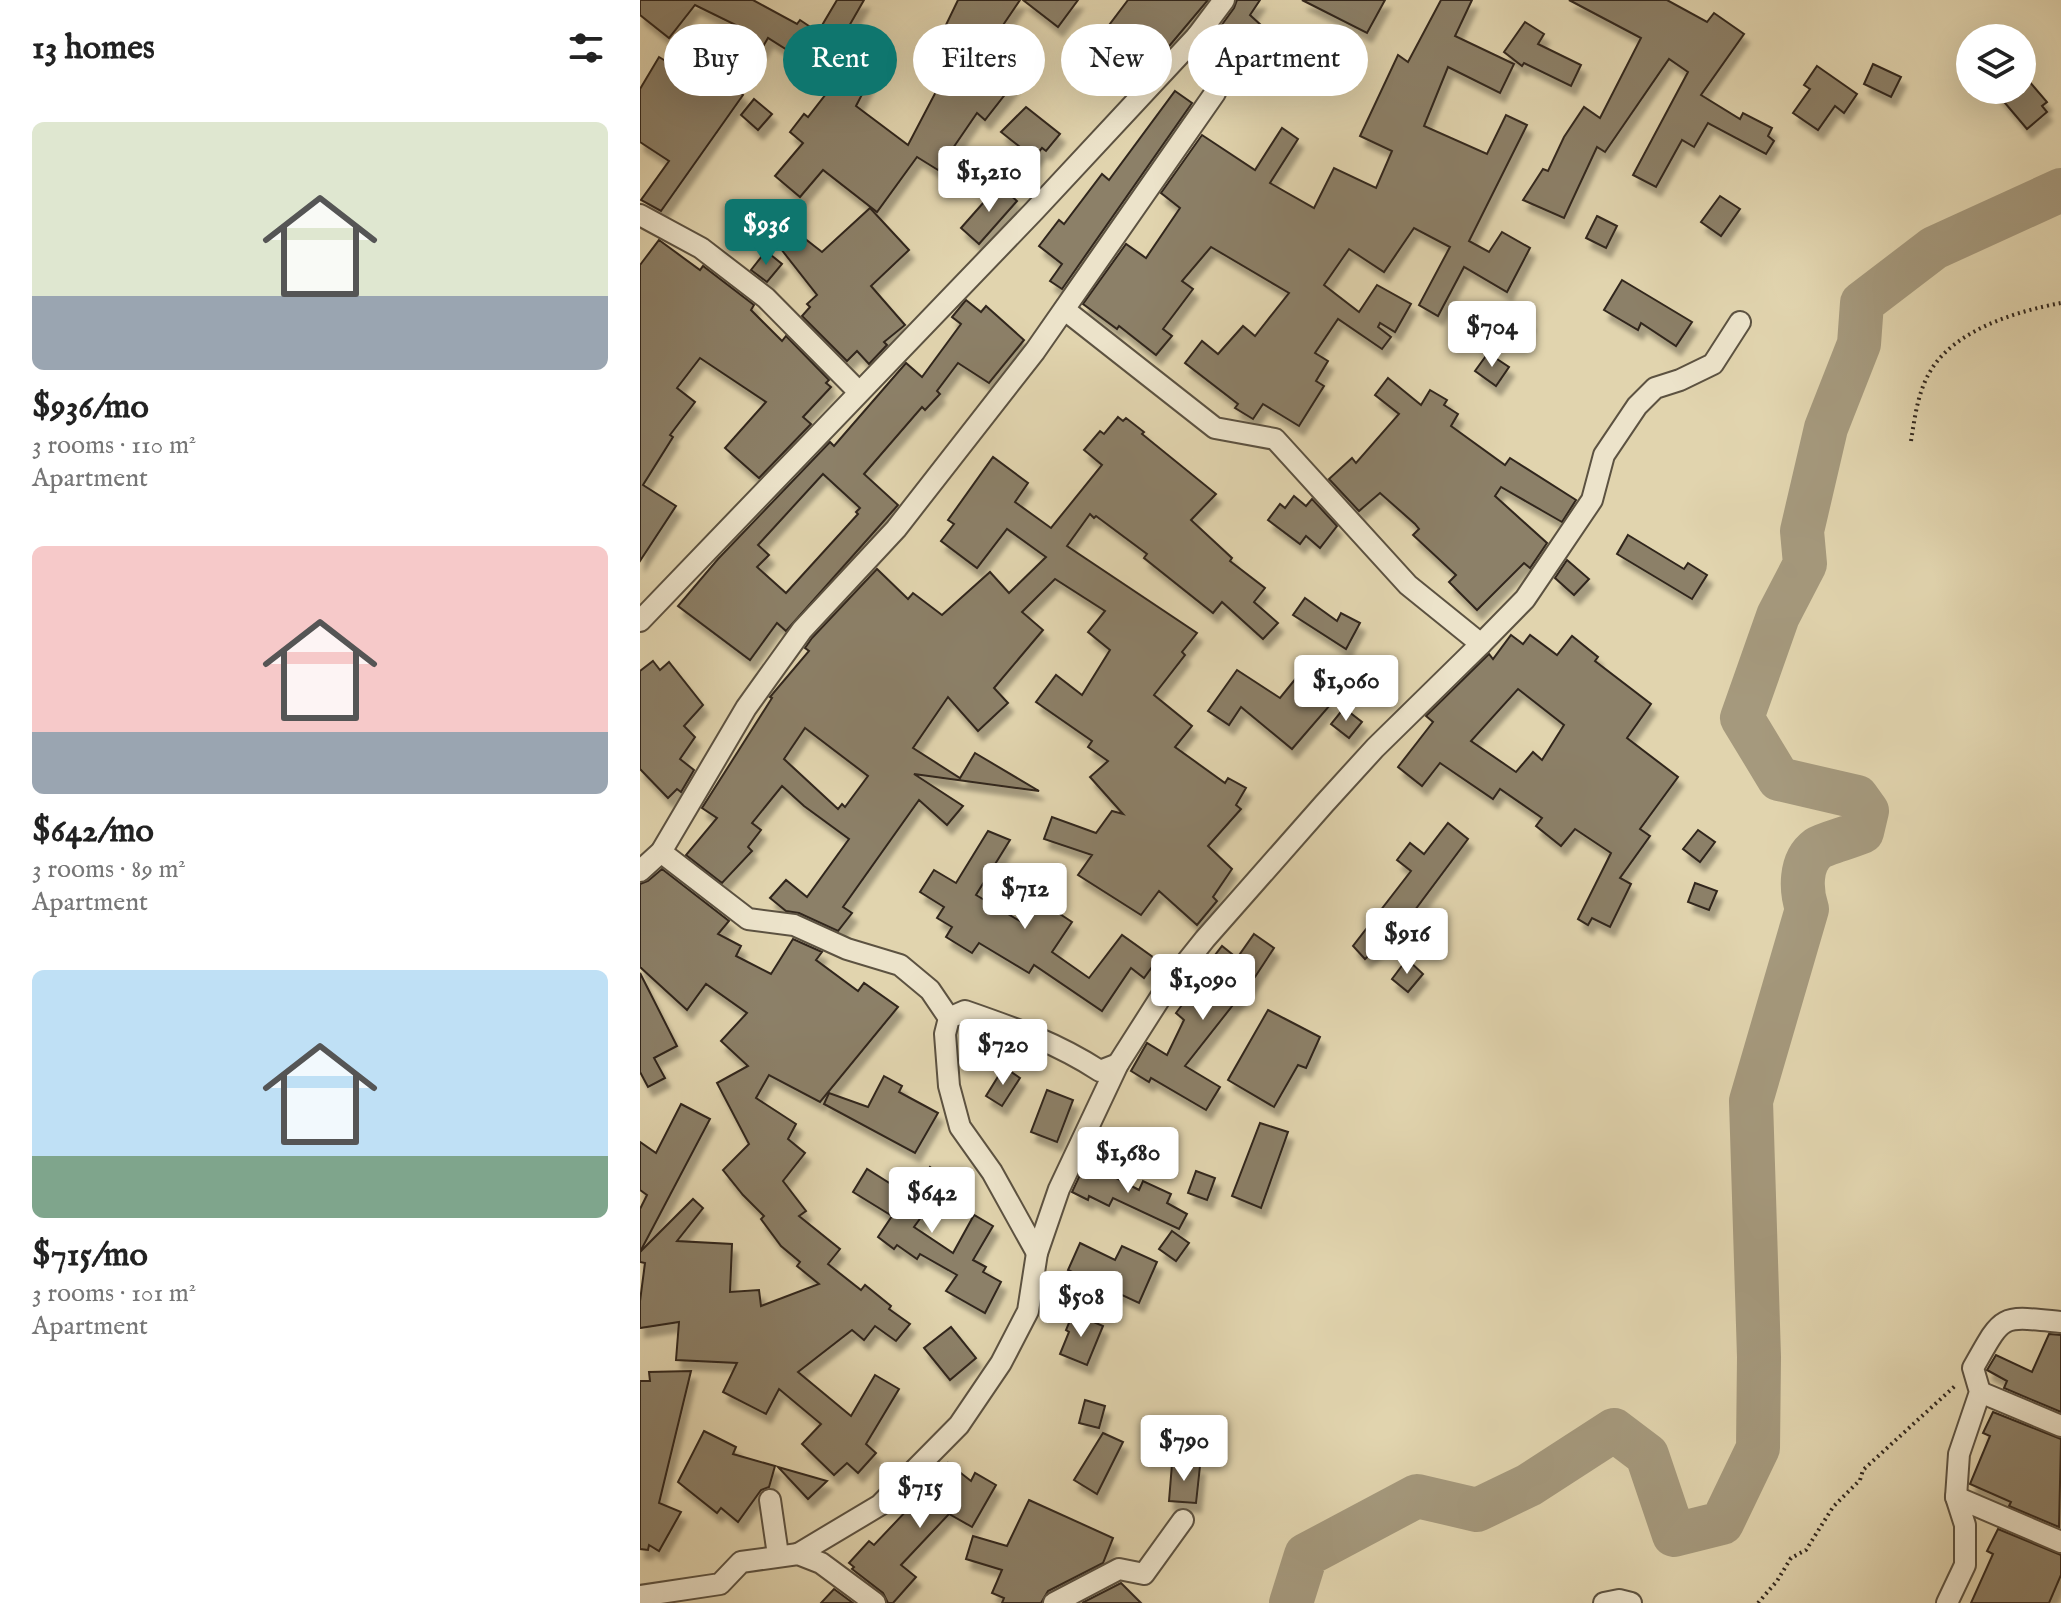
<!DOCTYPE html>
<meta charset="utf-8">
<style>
body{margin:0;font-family:"IM FELL English",serif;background:#f2f2f2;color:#222;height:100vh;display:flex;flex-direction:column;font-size:30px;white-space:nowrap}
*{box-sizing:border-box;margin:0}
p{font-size:26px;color:#767676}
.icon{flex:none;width:44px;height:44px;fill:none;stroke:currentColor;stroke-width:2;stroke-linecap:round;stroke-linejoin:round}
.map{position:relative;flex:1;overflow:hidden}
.sheet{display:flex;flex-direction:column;background:#fff;width:640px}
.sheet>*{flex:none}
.banner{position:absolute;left:24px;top:24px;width:760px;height:72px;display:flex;gap:16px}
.controls{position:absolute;left:1316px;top:24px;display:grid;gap:16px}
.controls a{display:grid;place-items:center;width:80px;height:80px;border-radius:50%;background:#fff;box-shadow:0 8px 32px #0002;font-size:40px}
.price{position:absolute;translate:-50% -68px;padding:0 18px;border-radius:8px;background:#fff;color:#222;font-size:26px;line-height:52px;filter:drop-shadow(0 2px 4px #0008)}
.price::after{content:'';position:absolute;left:50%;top:48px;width:24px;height:18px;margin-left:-12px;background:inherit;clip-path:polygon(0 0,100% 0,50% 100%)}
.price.selected{background:#0f766e;color:#fff}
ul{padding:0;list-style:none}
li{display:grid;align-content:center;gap:16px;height:424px;padding:0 32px}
li span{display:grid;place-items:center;height:248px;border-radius:12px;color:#555}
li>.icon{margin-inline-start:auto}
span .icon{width:144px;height:144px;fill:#fffc;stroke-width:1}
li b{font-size:34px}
h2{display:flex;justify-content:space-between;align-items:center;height:96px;padding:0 32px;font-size:34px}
.tag{padding:0 28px;border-radius:36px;background:#fff;box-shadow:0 8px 32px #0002;font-size:28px;line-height:72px}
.tag.selected{background:#0f766e;color:#fff}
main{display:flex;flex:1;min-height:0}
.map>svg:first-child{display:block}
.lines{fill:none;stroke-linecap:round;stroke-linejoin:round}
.river{stroke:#a5997d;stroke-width:44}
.building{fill:#8c8068;stroke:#30261d;stroke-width:2;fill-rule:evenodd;filter:url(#shadow)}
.street-casing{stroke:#5c5241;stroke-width:24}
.path{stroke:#30261d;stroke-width:4;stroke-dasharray:2 4;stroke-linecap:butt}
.street{stroke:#ece3ca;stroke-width:20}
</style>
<main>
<section class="sheet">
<h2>13 homes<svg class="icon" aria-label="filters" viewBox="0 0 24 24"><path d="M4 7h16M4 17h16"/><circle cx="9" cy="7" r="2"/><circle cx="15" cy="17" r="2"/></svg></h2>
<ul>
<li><span style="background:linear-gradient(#dfe7d0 70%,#9aa5b1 0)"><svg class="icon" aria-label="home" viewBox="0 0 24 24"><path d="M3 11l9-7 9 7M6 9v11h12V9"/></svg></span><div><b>$936/mo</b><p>3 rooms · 110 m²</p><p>Apartment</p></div></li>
<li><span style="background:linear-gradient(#f6c9c9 75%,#9aa5b1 0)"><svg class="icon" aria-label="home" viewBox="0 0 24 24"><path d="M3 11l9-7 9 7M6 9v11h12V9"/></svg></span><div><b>$642/mo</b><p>3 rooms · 89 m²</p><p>Apartment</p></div></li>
<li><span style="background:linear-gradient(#bfe0f5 75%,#7fa58c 0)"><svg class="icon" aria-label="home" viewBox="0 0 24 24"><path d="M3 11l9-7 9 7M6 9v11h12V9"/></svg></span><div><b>$715/mo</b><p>3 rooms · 101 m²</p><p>Apartment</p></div></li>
</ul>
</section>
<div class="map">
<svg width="1421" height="1603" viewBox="0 0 1421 1603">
<defs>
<filter id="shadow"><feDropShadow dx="5" dy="9" stdDeviation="2" flood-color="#0004"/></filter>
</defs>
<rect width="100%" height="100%" fill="#e1d4ae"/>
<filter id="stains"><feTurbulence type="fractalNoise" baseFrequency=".0025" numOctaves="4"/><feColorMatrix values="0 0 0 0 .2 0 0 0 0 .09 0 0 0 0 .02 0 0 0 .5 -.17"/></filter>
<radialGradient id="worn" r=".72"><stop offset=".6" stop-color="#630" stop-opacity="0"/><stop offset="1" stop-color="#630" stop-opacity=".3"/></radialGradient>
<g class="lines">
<path class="river" d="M651,1603L666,1555L777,1496L837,1510L889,1485L974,1430L1007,1455L1034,1535L1082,1523L1118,1448L1119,1357L1111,1101L1167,909C1161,891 1159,862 1178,848C1182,845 1213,836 1222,832L1227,811L1217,797L1139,779L1102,718L1138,616L1165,564L1162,531L1186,428L1219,344L1222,303L1294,248L1421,190"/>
</g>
<g class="building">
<path d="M0,0H113L157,24L160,20L178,32L197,0H224L201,40L240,60L216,106L268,145L300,84L292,80L311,35L303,31L318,0H380L357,34L377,43L375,49L392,60L345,120L337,113L298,170L277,157L237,212L183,170L160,197L135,176L163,143L150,132L164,114L168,117L196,81L128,38L121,50L101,40L106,30L55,5L29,38L0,15Z"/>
<path d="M383,0H438L418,27Z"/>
<path d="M488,0H568L525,51L512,39L477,73L446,49L466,29Z"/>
<path d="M597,0H620L610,15L623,27L603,55L597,51L596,54L573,37L594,8Z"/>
<path d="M662,0H745L727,33Z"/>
<path d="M801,0H832L815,36L874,64L860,93L808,67L784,126L847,154L866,115L887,125L829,241L849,252L862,232L890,248L867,292L824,267L798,316L779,305L810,247L774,228L744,272L709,249L684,285L719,312L737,285L771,304L755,332L740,323L738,327L751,337L742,349L698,319L675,353L688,361L676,381L684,386L659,426L623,404L613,419L595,408L598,404L545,363L562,341L578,354L603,326L615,336L649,293L571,247L542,281L553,289L523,329L532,336L516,355L479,326L477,329L443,304L486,244L506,258L540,208L521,193L562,135L615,170L642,128L658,139L630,183L674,208L694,168L736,188L752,151L720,136L758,55L768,62Z"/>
<path d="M929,0H1027L1067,22L1074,13L1104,34L1061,95L1100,119L1103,113L1132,128L1128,136L1134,141L1126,154L1068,123L1054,147L1042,140L1016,187L993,175L1048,72L1029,59L965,152L957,147L924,218L883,200L903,169L908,171L924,137L944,107L960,118L1001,38Z"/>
<path d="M885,22L904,34L898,44L941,65L931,86L884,63L882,66L864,52Z"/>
<path d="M19,57L74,90L83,79L103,95L21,211L1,200L29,161L0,142V89Z"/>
<path d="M1233,64L1261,77L1251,97L1224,84Z"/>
<path d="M1177,66L1217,94L1204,113L1195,106L1178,130L1153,113L1170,89L1164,85Z"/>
<path d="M1382,73L1407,102L1402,106L1407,112L1387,129L1354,90H1382Z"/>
<path d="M535,91L552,103L422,289L410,281L422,264L399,246L419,220L424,224L462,174L469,180Z"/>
<path d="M114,99L132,114L118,130L101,115Z"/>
<path d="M386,107L420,134L406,151L402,148L394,158L361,132Z"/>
<path d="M359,185L377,201L339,244L321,228Z"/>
<path d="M1080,196L1100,209L1081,236L1061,222Z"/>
<path d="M230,208L269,250L231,286L265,325L244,342L247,345L229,364L217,351L207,361L162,316L170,307L167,304L177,295L141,249L155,231L182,252Z"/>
<path d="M957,216L977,226L966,248L946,238Z"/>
<path d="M19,240L60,270L63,266L114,305L111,310L142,341L146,336L189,380L186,383L191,387L163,417L171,424L119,478L85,448L126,402L60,358L37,388L55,402L30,435L33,437L3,485L36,506L0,561V265Z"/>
<path d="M126,251L142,264L127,282L111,270Z"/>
<path d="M982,280L1052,322L1036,346L1001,323L998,330L964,310Z"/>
<path d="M326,300L341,312L346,306L384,340L349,383L318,363L297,391L300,394L285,410L282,407L224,474L258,505L146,631L137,623L110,660L38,606L78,559L190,442L194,446L266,363L282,377L321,324L312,317ZM183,474L220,508L216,512L218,514L146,593L117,567L129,555L118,545Z"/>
<path d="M868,304L890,322L876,340L853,322Z"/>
<path d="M848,353L869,367L856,386L835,371Z"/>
<path d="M748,378L781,405L790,390L807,400L804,405L818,414L811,426L865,465L870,458L936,500L922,522L861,487L855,496L907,543L890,568L884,563L837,610L809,582L816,575L773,535L779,529L775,524L740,493L719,511L689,479L712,458L716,463L759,414L735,395Z"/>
<path d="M478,417L483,421L486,418L504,432L502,434L576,494L551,520L592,558L590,561L625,588L614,602L638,623L623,639L582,602L573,613L504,558L507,554L456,516L454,518L450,514L427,546L557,633L542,652L545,655L514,695L552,726L535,747L585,783L588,778L606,788L596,805L601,809L568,846L592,869L573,897L577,901L557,925L519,891L501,915L438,875L452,855L404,839L412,817L456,833L472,811L483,814L450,777L468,761L448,747L452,741L396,702L416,675L442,695L470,650L448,632L465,611L415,579L382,612L403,630L354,688L368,703L338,731L308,697L273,748L320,778L335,753L399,791L274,774L323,806L307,825L279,800L203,907L212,913L198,931L159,913L146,911L130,898L146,880L167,897L209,839L164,806L142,786L112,823L121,830L108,847L112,851L82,883L46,855L77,818L62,808L132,698L130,697L169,651L165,648L172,638L237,569L268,599L273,593L302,615L350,572L369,593L406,557L367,529L337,568L301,541L314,524L308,520L353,457L388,483L375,502L411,528L462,465L444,450L460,431L464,434ZM165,728L228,776L205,807L202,804L198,809L144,759Z"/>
<path d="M654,496L666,506L672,499L697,526L680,548L666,536L660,544L628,520L640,504L645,508Z"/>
<path d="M988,535L1044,569L1048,563L1067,575L1052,599L977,554Z"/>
<path d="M927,560L949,579L934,595L915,578Z"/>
<path d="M665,598L697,621L701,613L720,623L706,649L653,615Z"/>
<path d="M871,635L883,644L890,635L917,655L932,636L958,657L955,661L1011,704L987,738L1038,777L1000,829L1010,836L980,878L991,884L970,927L952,918L948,925L938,919L971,853L935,829L921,846L896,826L902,818L860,789L853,799L800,763L782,786L758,767L793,722L786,716L849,654L853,659ZM878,689L924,725L902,760L893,752L876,772L831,741Z"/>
<path d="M13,661L20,670L29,662L63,705L44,726L55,737L40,759L54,770L41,792L37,789L28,798L0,769V671Z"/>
<path d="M597,670L640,698L657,677L691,704L652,749L601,707L589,725L568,711Z"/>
<path d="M704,708L722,722L709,738L691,724Z"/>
<path d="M808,823L828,839L763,926L725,959L713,946L771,871L757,860L770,843L784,854Z"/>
<path d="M1058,830L1075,842L1060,862L1043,849Z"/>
<path d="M348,831L370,840L336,895L385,924L400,901L432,922L412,952L449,978L482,935L517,960L504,978L491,968L462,1011L394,965L389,973L339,943L332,953L306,937L312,927L297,918L304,907L280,892L294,870L316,883Z"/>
<path d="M22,869L89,921L78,934L101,946L96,956L131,974L153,939L182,952L176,960L218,991L224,983L258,1007L180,1102L129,1075L116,1098L156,1124L148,1139L165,1153L143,1181L166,1211L159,1216L200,1249L188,1264L221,1290L225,1285L251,1306L249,1309L270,1324L256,1341L235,1326L224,1340L212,1330L158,1372L211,1416L235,1375L259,1389L226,1444L236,1453L218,1473L207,1463L194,1475L162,1444L181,1424L139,1389L126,1414L83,1392L97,1363L36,1360L39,1322L0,1328V1301L5,1263L0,1262V1252L53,1199L63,1208L37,1241L92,1244L90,1292L119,1290L121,1306L179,1284L157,1266L160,1262L141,1246L121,1219L124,1216L103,1195L83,1170L109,1144L77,1083L108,1066L81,1041L107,1013L66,984L47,1010L0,967V884L8,881Z"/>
<path d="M1055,883L1077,891L1069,910L1048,902Z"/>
<path d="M614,934L634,948L615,977L545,1066L580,1087L566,1110L511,1078L509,1082L491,1071L507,1043L527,1055L544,1020L536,1013L568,970L565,968L582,946L597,958Z"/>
<path d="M767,959L783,974L768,992L752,979Z"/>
<path d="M0,973L37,1046L14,1058L25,1078L8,1087L0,1072Z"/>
<path d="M628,1010L680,1037L666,1068L658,1065L634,1107L588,1080Z"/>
<path d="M364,1067L380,1078L362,1106L346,1096Z"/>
<path d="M244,1076L262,1086L259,1092L298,1113L275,1153L184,1104L189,1093L228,1107Z"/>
<path d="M407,1090L433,1100L417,1142L391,1132Z"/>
<path d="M41,1104L70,1119L0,1252V1209L7,1195L0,1190V1142L16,1153Z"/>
<path d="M620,1123L648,1132L621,1208L592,1196Z"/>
<path d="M446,1162L499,1190L503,1181L531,1194L527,1203L547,1214L539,1229L473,1198L469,1206L449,1196L448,1200L432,1192Z"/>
<path d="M290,1167L308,1180L274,1227L313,1253L334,1215L353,1226L333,1260L346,1267L343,1272L361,1282L345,1313L306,1291L317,1275L280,1254L277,1259L257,1245L254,1249L238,1237L252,1216L213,1192L227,1169L270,1196Z"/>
<path d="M556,1171L575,1178L567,1200L548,1193Z"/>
<path d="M532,1231L549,1243L536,1261L519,1249Z"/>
<path d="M440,1243L475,1260L482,1246L517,1262L499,1303L428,1270Z"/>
<path d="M433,1313L463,1326L447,1365L420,1354L429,1332L426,1330Z"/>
<path d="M311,1327L336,1358L310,1380L284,1348Z"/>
<path d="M1409,1334L1421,1335V1412L1364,1388L1367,1381L1347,1370L1356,1355L1392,1372Z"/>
<path d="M51,1371L19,1503L41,1512L19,1551L9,1545L8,1550L0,1549V1381H10L9,1372Z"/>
<path d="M445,1400L465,1406L459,1428L439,1423Z"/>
<path d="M1353,1412L1421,1439L1419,1527L1369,1506L1371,1502L1330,1484L1350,1436L1343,1433Z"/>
<path d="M64,1431L96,1447L93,1454L135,1466L129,1487L121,1490L98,1522L81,1508L77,1513L38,1482Z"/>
<path d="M463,1433L483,1442L457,1494L434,1480Z"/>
<path d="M308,1463L331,1481L335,1473L356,1485L332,1527L309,1514L261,1565L276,1577L253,1603H248L243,1593L212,1569L214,1567L209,1563L229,1541L234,1545L268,1509L272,1512Z"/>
<path d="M532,1464L560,1466L556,1503L529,1501Z"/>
<path d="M138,1467L187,1481L168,1499Z"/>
<path d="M389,1500L473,1538L463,1563L408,1591L401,1603H362L364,1598L352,1593L362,1570L326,1559L333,1536L367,1546Z"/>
<path d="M1358,1529L1421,1555V1575L1409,1603H1331L1353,1554L1347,1551Z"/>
<path d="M481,1583L501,1603H442Z"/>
<path d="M194,1589L213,1603H181Z"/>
</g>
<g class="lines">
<g class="street-casing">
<g id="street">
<path d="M0,215L61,248L126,298L218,391"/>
<path d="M0,621L394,211L557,36L584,0"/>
<path d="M841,644L885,599L952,500L964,455L997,406L1015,388L1040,380L1073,364L1100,322"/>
<path d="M21,852L108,919L154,925L207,949L260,965L290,990L309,1018"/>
<path d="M0,871L21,852L106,708L162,630L256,529L395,351L575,93L577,67L557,36"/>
<path d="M397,1253L352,1172L320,1127L309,1086L305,1034L309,1018L325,1011C374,1028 417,1043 460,1071L478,1064"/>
<path d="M1340,1392L1421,1426"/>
<path d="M1316,1497L1421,1542"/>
<path d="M130,1500L138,1555"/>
<path d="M158,1554L240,1505L319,1425L361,1363L388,1311L397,1253L419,1189L478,1064L529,984L565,939L684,804L735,748L841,644L768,585L635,439L575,428L425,310"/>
<path d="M0,1596L80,1584L101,1562L158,1554L181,1563L235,1603"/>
<path d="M414,1603L479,1569L504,1574L543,1520"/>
<path d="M964,1603L979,1600L991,1603"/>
<path d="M1307,1603L1325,1565V1525L1316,1497L1319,1454L1340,1392L1333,1368C1364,1313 1359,1316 1421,1322"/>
</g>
</g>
<g class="path">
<path d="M1271,441C1275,416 1278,391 1291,370C1316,329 1378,311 1421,303"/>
<path d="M1118,1603L1137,1581L1151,1558L1166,1550L1193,1507L1220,1480L1223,1470L1316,1385"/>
</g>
<use href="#street" class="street"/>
</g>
<rect width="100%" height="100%" filter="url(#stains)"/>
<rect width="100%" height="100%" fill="url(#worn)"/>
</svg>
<div class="controls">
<a><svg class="icon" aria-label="layers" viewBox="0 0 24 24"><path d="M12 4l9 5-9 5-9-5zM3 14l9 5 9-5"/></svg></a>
</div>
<b class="price" style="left:349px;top:214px">$1,210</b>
<b class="price selected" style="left:126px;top:267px">$936</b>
<b class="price" style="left:852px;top:369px">$704</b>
<b class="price" style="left:706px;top:723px">$1,060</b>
<b class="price" style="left:385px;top:931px">$712</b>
<b class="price" style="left:767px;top:976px">$916</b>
<b class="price" style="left:563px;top:1022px">$1,090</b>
<b class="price" style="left:363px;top:1087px">$720</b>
<b class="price" style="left:488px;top:1195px">$1,680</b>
<b class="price" style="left:292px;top:1235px">$642</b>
<b class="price" style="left:441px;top:1339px">$508</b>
<b class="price" style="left:544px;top:1483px">$790</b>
<b class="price" style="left:280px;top:1530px">$715</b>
<div class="banner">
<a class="tag">Buy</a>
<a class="tag selected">Rent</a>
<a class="tag">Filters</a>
<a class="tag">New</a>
<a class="tag">Apartment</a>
</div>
</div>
</main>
